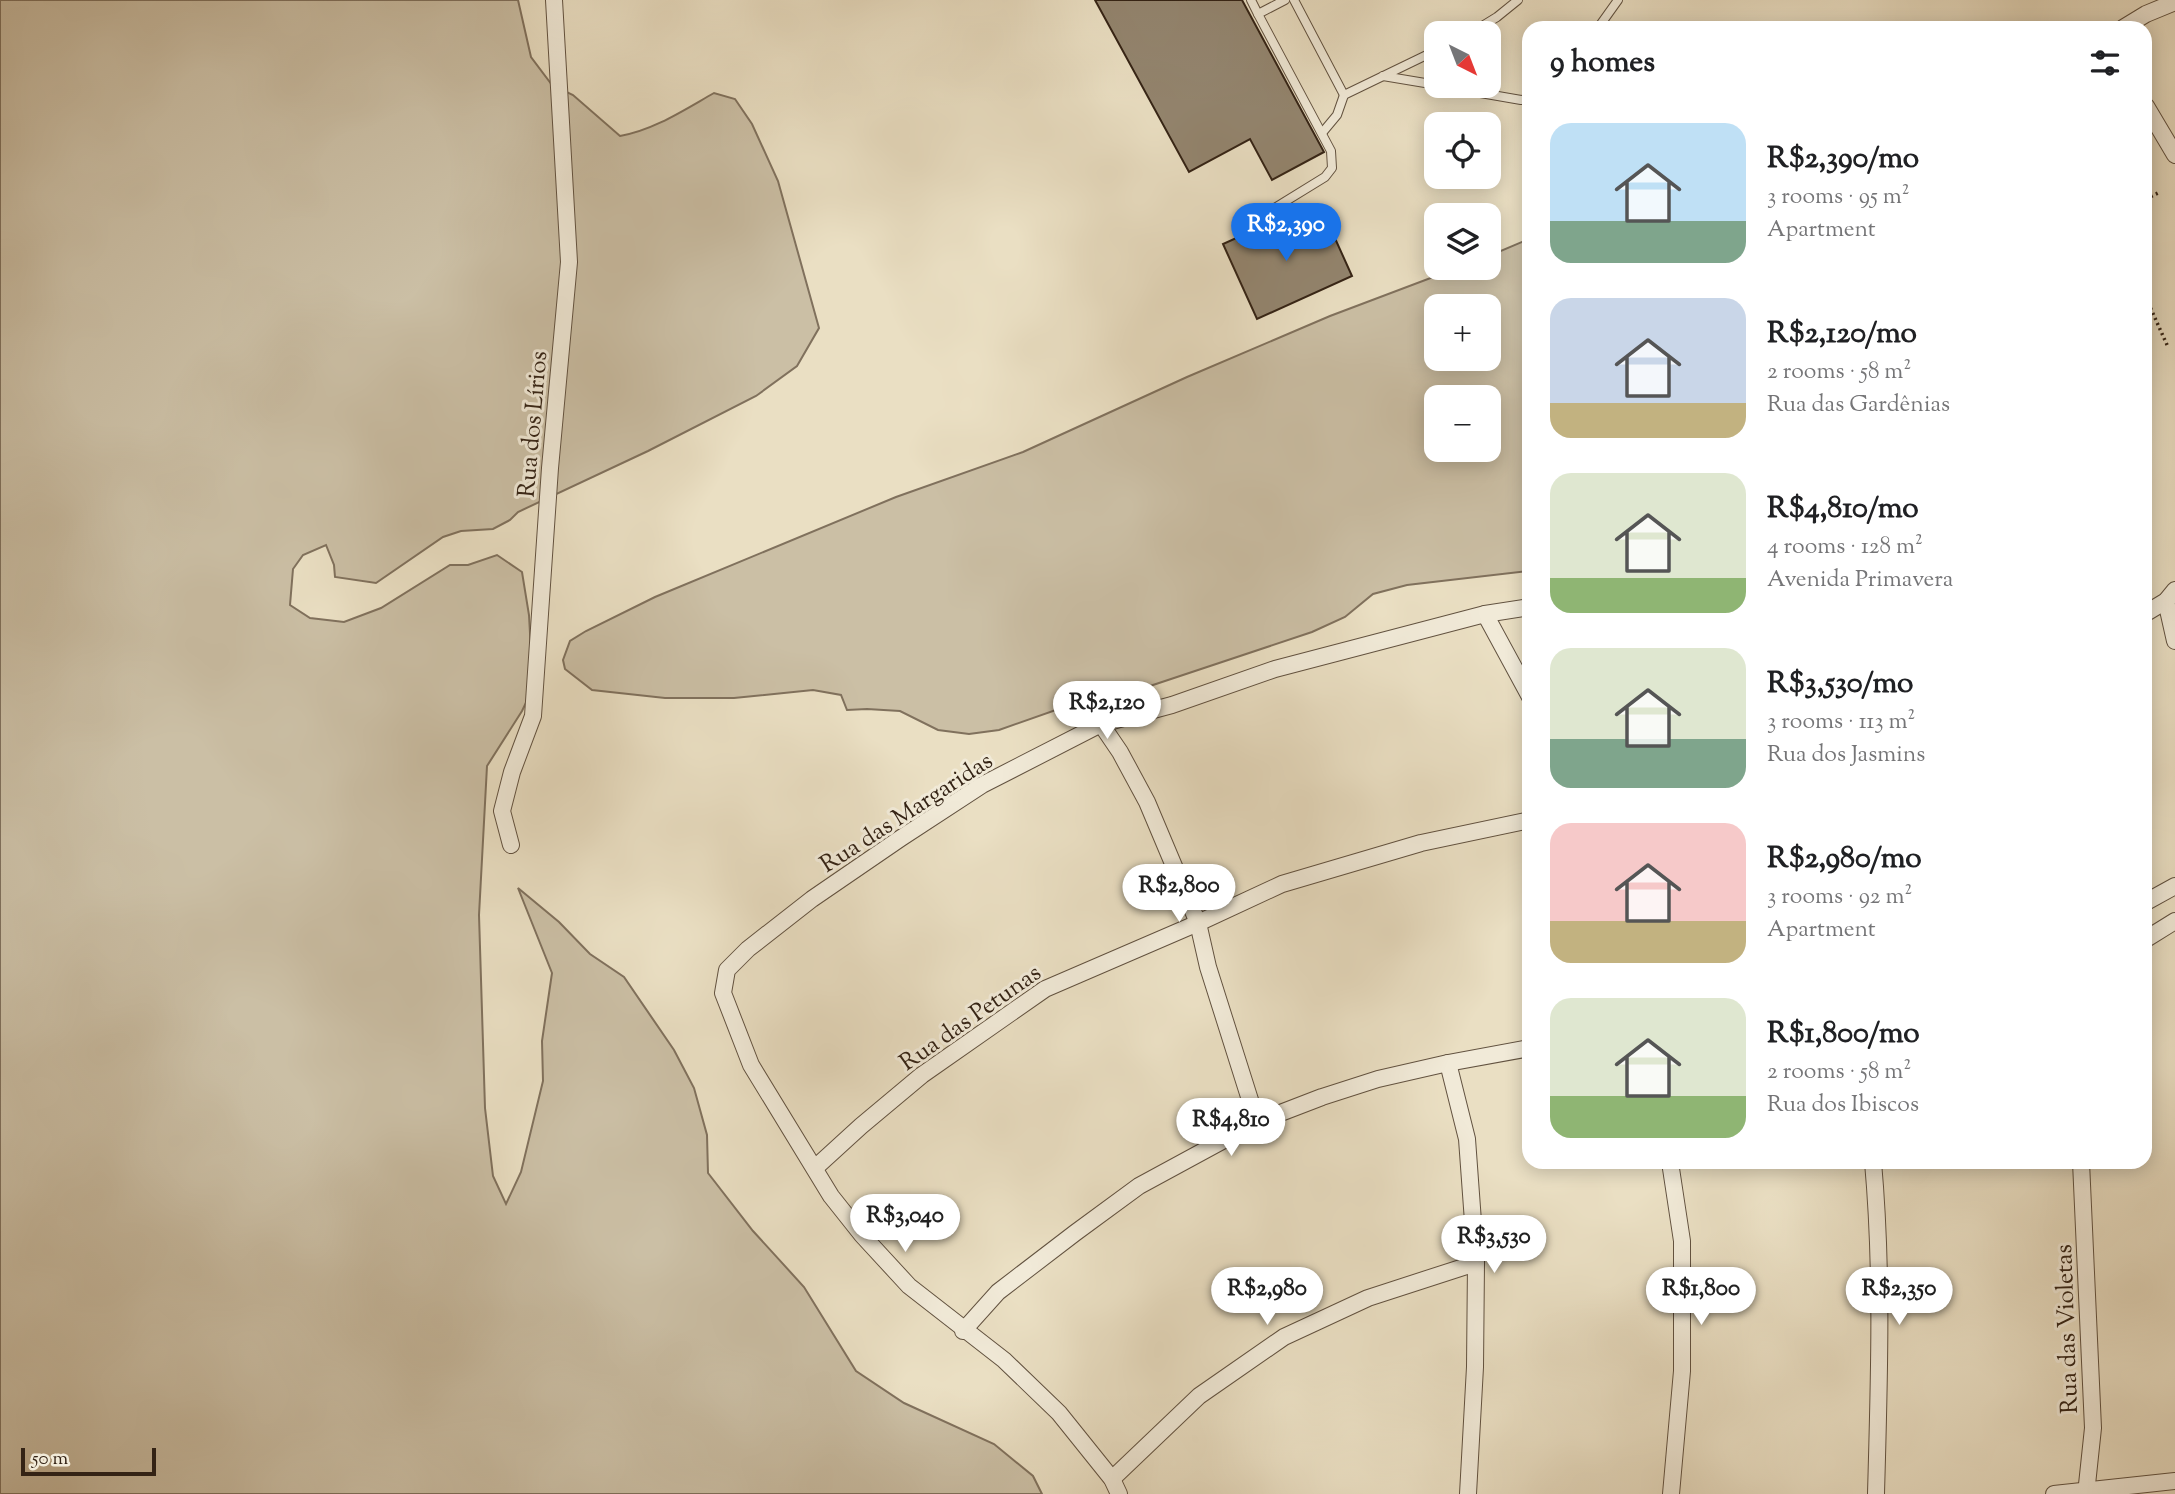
<!DOCTYPE html>
<meta charset="utf-8">
<style>
body{margin:0;font-family:"Sorts Mill Goudy",serif;background:#f6f6f6;color:#202124;height:100vh;display:flex;flex-direction:column;font-size:26px;white-space:nowrap}
*{box-sizing:border-box;margin:0}
p{font-size:23px;color:#757577}
.icon{flex:none;width:38px;height:38px;fill:none;stroke:currentColor;stroke-width:2;stroke-linecap:round;stroke-linejoin:round}
.map{position:relative;flex:1;overflow:hidden}
.drawer{position:absolute;left:1522px;top:21px;width:630px;height:1148px;display:flex;flex-direction:column;background:#fff;border-radius:21px;box-shadow:0 4px 18px #0003}
.drawer>*{flex:none}
.needle{width:46px;rotate:138deg}
.fabs{position:absolute;left:1424px;top:21px;display:grid;gap:14px}
.fabs a{display:grid;place-items:center;width:77px;height:77px;border-radius:14px;background:#fff;box-shadow:0 4px 18px #0003;font-size:35px}
.scale{position:absolute;left:21px;bottom:18px;width:135px;box-sizing:border-box;padding-left:7px;border:4px solid #342315;border-top:0;font-size:19px;line-height:24px;white-space:nowrap;color:#342315;-webkit-text-stroke:5px #f1ead8;paint-order:stroke}
.price{position:absolute;translate:-50% -60px;padding:0 16px;border-radius:24px;background:#fff;color:#222;font-size:23px;line-height:46px;filter:drop-shadow(0 2px 4px #0008)}
.price::after{content:'';position:absolute;left:50%;top:42px;width:21px;height:16px;margin-left:-10px;background:inherit;clip-path:polygon(0 0,100% 0,50% 100%)}
.price.selected{background:#1a73e8;color:#fff}
ul{padding:0;list-style:none}
li{display:flex;align-items:center;gap:21px;height:175px;padding:0 28px}
li span{display:grid;place-items:center;flex:none;width:196px;height:140px;border-radius:21px;color:#555}
li>.icon{margin-inline-start:auto}
span .icon{width:84px;height:84px;fill:#fffc;stroke-width:1}
li b{font-size:30px}
h2{display:flex;justify-content:space-between;align-items:center;height:84px;padding:0 28px;font-size:30px}
.map>svg:first-child{display:block}
.green{fill:#cbbfa5;stroke:#80715d;stroke-width:2;fill-rule:evenodd}
.building{fill:#93856f;stroke:#342315;stroke-width:2}
.lines{fill:none;stroke-linecap:round;stroke-linejoin:round}
.lane-casing{stroke:#625240;stroke-width:10}
.street-casing{stroke:#625240;stroke-width:18}
.path{stroke:#342315;stroke-width:3.5;stroke-dasharray:2 3.5;stroke-linecap:butt}
.lane{stroke:#f1ead8;stroke-width:8}
.street{stroke:#f1ead8;stroke-width:16}
.labels{text-anchor:middle;stroke-width:6;stroke-linejoin:round;paint-order:stroke}
.street-label{font-size:24px;fill:#342315;stroke:#f1ead8}
</style>
<div class="map">
<svg width="2175" height="1494" viewBox="0 0 2175 1494">
<rect width="100%" height="100%" fill="#eadfc3"/>
<filter id="stains"><feTurbulence type="fractalNoise" baseFrequency=".00286" numOctaves="4"/><feColorMatrix values="0 0 0 0 .2 0 0 0 0 .09 0 0 0 0 .02 0 0 0 .5 -.17"/></filter>
<radialGradient id="worn" r=".72"><stop offset=".6" stop-color="#630" stop-opacity="0"/><stop offset="1" stop-color="#630" stop-opacity=".3"/></radialGradient>
<g class="green">
<path d="M0,0H518L531,57L552,85L573,95L620,136C654,130 684,110 714,93L735,99L752,124L778,181L819,328L797,366L756,396L648,451L518,512L510,520L493,529L461,531L443,537L376,583L335,577L334,565L326,545L303,555L293,569L290,605L310,618L344,622L381,608L450,565H468L497,555L522,572L529,615L533,688L522,711L487,766L479,915L485,1108L493,1176L506,1204L521,1172L543,1081L542,1041L552,973L518,888L559,922L590,954L624,977L674,1050L694,1088L707,1135L708,1173L753,1231L804,1287L856,1371L904,1403L994,1444L1033,1476L1042,1494H0Z"/>
<path d="M1529,239V571L1407,585L1373,594L1345,617L1312,632L1126,694L1070,705L999,730L969,734L938,730L900,711L867,709L847,710L841,695L813,690L734,698H665L592,690L565,669L563,660L570,641L586,631L655,597L896,497L1023,452L1187,377L1330,316L1457,268H1489V256ZM1437,306H1489V359H1437ZM1437,397H1489V450H1437Z"/>
</g>
<g class="building">
<path d="M1095,0H1242L1324,152L1272,180L1250,139L1189,172Z"/>
<path d="M1324,214L1352,276L1257,319L1223,244L1283,217L1289,229Z"/>
</g>
<g class="lines">
<g class="lane-casing">
<g id="lane">
<path d="M1251,0L1258,14"/>
<path d="M1294,0L1344,95"/>
<path d="M1598,28L1618,0"/>
<path d="M1471,33L1497,17L1518,0"/>
<path d="M1383,76L1437,85"/>
<path d="M1440,86L1521,100L1530,99"/>
<path d="M1322,133L1337,115L1344,95L1437,50"/>
<path d="M1260,217L1325,177L1332,168L1331,151L1258,14L1285,0"/>
</g>
</g>
<g class="street-casing">
<g id="street">
<path d="M2123,28L2146,14L2175,2"/>
<path d="M2146,106L2175,155"/>
<path d="M2166,601L2175,641"/>
<path d="M2146,613L2166,601L2175,590"/>
<path d="M1485,614L1530,697"/>
<path d="M1101,724L1120,752L1147,802L1198,923L1208,967L1257,1122"/>
<path d="M511,845L502,811L512,772L533,716L550,468L569,262L554,0"/>
<path d="M2146,902L2175,886"/>
<path d="M2146,939L2175,921"/>
<path d="M1448,1063L1467,1139L1476,1263L1475,1367L1468,1494"/>
<path d="M1670,1162L1682,1241V1371L1671,1494"/>
<path d="M1873,1162C1883,1273 1879,1383 1876,1494"/>
<path d="M2081,1162L2093,1428L2086,1494"/>
<path d="M815,1168L861,1126L922,1075L1045,989L1198,923L1282,884L1421,843L1530,820"/>
<path d="M963,1331L998,1292L1075,1233L1139,1186L1257,1122L1322,1097L1378,1079L1448,1063L1530,1048"/>
<path d="M1112,1479L1199,1396L1284,1337L1368,1298L1476,1263"/>
<path d="M1119,1494L1112,1479L1059,1413L1004,1360L909,1286L862,1235L831,1196L751,1065L723,993L727,970L748,949L812,899L901,838L982,785L1101,724L1172,705L1275,669L1485,614L1530,607"/>
<path d="M2054,1494L2175,1481"/>
</g>
</g>
<g class="path">
<path d="M2146,199L2160,192"/>
<path d="M2146,298L2168,347"/>
</g>
<use href="#lane" class="lane"/>
<use href="#street" class="street"/>
</g>
<g class="labels">
<g class="street-label">
<text transform="translate(532 424) rotate(-85)" y="8">Rua dos Lírios</text>
<text transform="translate(906 812) rotate(-33)" y="8">Rua das Margaridas</text>
<text transform="translate(970 1017) rotate(-35)" y="8">Rua das Petunas</text>
<text transform="translate(2066 1329) rotate(-92)" y="8">Rua das Violetas</text>
</g>
</g>
<rect width="100%" height="100%" filter="url(#stains)"/>
<rect width="100%" height="100%" fill="url(#worn)"/>
</svg>
<div class="fabs">
<a><svg class="needle" viewBox="-14 -14 28 28"><path d="M0-13l5 13h-10z" fill="#e53935"/><path d="M0 13l5-13h-10z" fill="#757577"/></svg></a>
<a><svg class="icon" aria-label="locate" viewBox="0 0 24 24"><circle cx="12" cy="12" r="6"/><path d="M12 2v4M12 18v4M2 12h4M18 12h4"/></svg></a>
<a><svg class="icon" aria-label="layers" viewBox="0 0 24 24"><path d="M12 4l9 5-9 5-9-5zM3 14l9 5 9-5"/></svg></a>
<a>+</a>
<a>−</a>
</div>
<div class="scale">50 m</div>
<b class="price selected" style="left:1286px;top:263px">R$2,390</b>
<b class="price" style="left:1107px;top:741px">R$2,120</b>
<b class="price" style="left:1179px;top:924px">R$2,800</b>
<b class="price" style="left:1231px;top:1158px">R$4,810</b>
<b class="price" style="left:905px;top:1254px">R$3,040</b>
<b class="price" style="left:1494px;top:1275px">R$3,530</b>
<b class="price" style="left:1267px;top:1327px">R$2,980</b>
<b class="price" style="left:1701px;top:1327px">R$1,800</b>
<b class="price" style="left:1899px;top:1327px">R$2,350</b>
<section class="drawer">
<h2>9 homes<svg class="icon" aria-label="filters" viewBox="0 0 24 24"><path d="M4 7h16M4 17h16"/><circle cx="9" cy="7" r="2"/><circle cx="15" cy="17" r="2"/></svg></h2>
<ul>
<li><span style="background:linear-gradient(#bfe0f5 70%,#7fa58c 0)"><svg class="icon" aria-label="home" viewBox="0 0 24 24"><path d="M3 11l9-7 9 7M6 9v11h12V9"/></svg></span><div><b>R$2,390/mo</b><p>3 rooms · 95 m²</p><p>Apartment</p></div></li>
<li><span style="background:linear-gradient(#c9d6e8 75%,#c2b280 0)"><svg class="icon" aria-label="home" viewBox="0 0 24 24"><path d="M3 11l9-7 9 7M6 9v11h12V9"/></svg></span><div><b>R$2,120/mo</b><p>2 rooms · 58 m²</p><p>Rua das Gardênias</p></div></li>
<li><span style="background:linear-gradient(#dfe7d0 75%,#8fb573 0)"><svg class="icon" aria-label="home" viewBox="0 0 24 24"><path d="M3 11l9-7 9 7M6 9v11h12V9"/></svg></span><div><b>R$4,810/mo</b><p>4 rooms · 128 m²</p><p>Avenida Primavera</p></div></li>
<li><span style="background:linear-gradient(#dfe7d0 65%,#7fa58c 0)"><svg class="icon" aria-label="home" viewBox="0 0 24 24"><path d="M3 11l9-7 9 7M6 9v11h12V9"/></svg></span><div><b>R$3,530/mo</b><p>3 rooms · 113 m²</p><p>Rua dos Jasmins</p></div></li>
<li><span style="background:linear-gradient(#f6c9c9 70%,#c2b280 0)"><svg class="icon" aria-label="home" viewBox="0 0 24 24"><path d="M3 11l9-7 9 7M6 9v11h12V9"/></svg></span><div><b>R$2,980/mo</b><p>3 rooms · 92 m²</p><p>Apartment</p></div></li>
<li><span style="background:linear-gradient(#dfe7d0 70%,#8fb573 0)"><svg class="icon" aria-label="home" viewBox="0 0 24 24"><path d="M3 11l9-7 9 7M6 9v11h12V9"/></svg></span><div><b>R$1,800/mo</b><p>2 rooms · 58 m²</p><p>Rua dos Ibiscos</p></div></li>
</ul>
</section>
</div>
